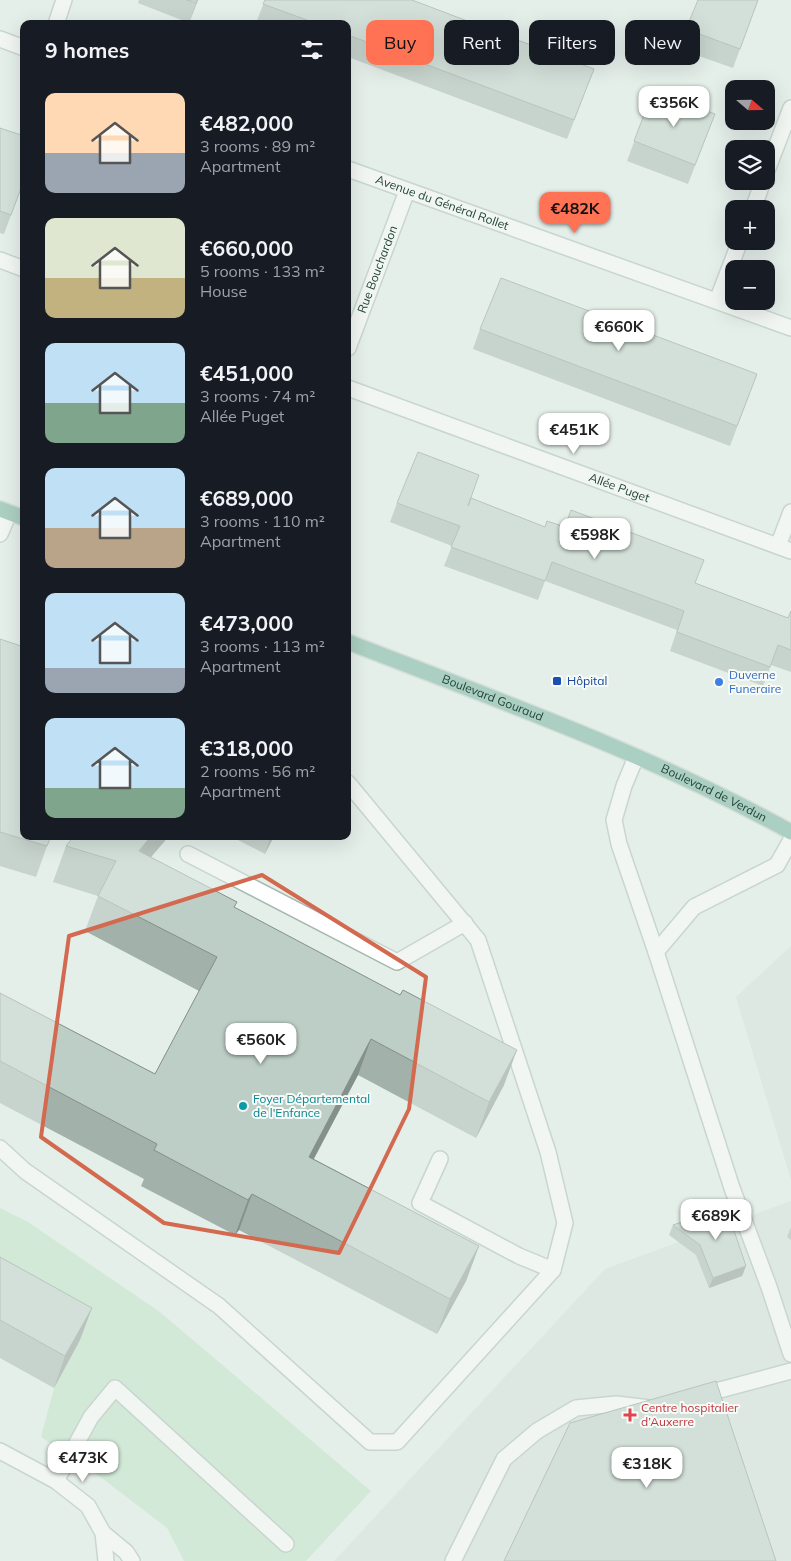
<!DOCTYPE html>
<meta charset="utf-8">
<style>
body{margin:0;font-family:Mulish,sans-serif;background:#242831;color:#f1f3f6;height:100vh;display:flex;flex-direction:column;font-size:19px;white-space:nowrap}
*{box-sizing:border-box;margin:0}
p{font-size:16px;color:#9ea1a6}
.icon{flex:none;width:28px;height:28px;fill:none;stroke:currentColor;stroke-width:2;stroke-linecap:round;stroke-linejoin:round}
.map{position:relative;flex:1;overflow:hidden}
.panel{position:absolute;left:20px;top:20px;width:331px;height:820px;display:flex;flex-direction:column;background:#171b24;border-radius:10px;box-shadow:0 5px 20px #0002}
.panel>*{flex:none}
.banner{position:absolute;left:366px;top:20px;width:349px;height:45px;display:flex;gap:10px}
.needle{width:32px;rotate:110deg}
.buttons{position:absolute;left:725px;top:80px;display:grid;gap:10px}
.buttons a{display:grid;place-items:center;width:50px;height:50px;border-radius:10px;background:#171b24;box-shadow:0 5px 20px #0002;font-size:25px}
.price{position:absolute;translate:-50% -42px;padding:0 11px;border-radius:10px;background:#fff;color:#222;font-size:16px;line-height:32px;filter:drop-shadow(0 1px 2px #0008)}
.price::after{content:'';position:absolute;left:50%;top:30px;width:15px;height:11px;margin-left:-8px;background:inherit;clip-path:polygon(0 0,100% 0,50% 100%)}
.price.selected{background:#ff7253;color:#111}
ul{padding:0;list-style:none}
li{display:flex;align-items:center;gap:15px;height:125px;padding:0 25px}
li span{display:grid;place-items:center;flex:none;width:140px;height:100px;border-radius:10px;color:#555}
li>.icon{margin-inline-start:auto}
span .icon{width:60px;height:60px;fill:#fffc;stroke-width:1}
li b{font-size:21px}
h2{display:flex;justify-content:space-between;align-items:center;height:60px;padding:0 25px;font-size:21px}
.chip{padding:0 18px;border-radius:10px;background:#171b24;box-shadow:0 5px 20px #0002;font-size:18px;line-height:45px}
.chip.selected{background:#ff7253;color:#111}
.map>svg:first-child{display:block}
.built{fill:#d3e0d9}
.green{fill:#bce2c4}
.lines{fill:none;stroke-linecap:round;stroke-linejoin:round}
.minor-casing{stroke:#a6b8b1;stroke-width:18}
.major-casing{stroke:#c1cbc7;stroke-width:18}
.minor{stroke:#fff;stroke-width:15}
.major{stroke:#65a993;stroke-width:15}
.wall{fill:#a2b1aa}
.shaded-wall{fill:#84908b}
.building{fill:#bccec6;stroke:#84908b}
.marked{fill:none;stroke:#d3694e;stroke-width:4;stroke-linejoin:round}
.transit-dot{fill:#1a4fb4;stroke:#f6fbf8;stroke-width:2}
.shop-dot{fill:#3f7fe0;stroke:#f6fbf8;stroke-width:2}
.culture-dot{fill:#0f9aa8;stroke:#f6fbf8;stroke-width:2}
.health-dot{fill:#e0444e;stroke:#f6fbf8;stroke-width:2}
.labels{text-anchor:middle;stroke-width:4;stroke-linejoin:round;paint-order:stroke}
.street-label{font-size:12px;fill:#214438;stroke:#f6fbf8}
.shop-label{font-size:12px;fill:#366cbe;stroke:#f6fbf8;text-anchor:start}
.transit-label{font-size:12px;fill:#164399;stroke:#f6fbf8;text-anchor:start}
.culture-label{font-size:12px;fill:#0d838f;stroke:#f6fbf8;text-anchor:start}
.health-label{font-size:12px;fill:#be3a42;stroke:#f6fbf8;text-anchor:start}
</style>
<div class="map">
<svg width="791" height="1561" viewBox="0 0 791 1561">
<rect width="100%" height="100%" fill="#e5efea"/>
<g class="built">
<path d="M791,946V1180L736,997Z"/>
<path d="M791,1201V1561H334L605,1269Z"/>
</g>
<path class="green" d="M0,1208L28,1222L160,1312L371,1491L306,1561H184L167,1528L99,1476L41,1437L54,1388L0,1295Z"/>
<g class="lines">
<g class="minor-casing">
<g id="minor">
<path d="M56,24L64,0"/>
<path d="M0,39L24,48"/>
<path id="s1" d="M348,169L791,328"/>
<path d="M766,173L791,108"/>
<path d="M753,209L763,181"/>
<path d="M0,260L24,269"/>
<path d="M717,301L740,241"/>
<path id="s2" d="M348,348L407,191"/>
<path id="s3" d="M348,388L791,551"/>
<path d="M0,534L9,513"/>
<path d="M778,546L791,512"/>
<path d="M636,757L624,786L614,820L619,844L656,952L732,1188L769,1287L791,1354"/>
<path d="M188,854L397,962L465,923"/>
<path d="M656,952L694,907L777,865L791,840"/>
<path d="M0,1148L25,1171L219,1306L370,1442H397L553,1270L565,1223L548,1152L478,940L348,783"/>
<path d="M440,1159L420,1203L519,1256L553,1270"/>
<path d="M701,1395L791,1371"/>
<path d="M0,1451L56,1481L88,1506L103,1533L106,1561"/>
<path d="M56,1481L91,1417L115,1388L286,1544"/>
<path d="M103,1533L126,1552L132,1561"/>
<path d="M453,1561L504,1459L537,1431L576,1408L616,1404L650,1408"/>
</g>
</g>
<g class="major-casing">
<g id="major">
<path d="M0,509L24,518"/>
<path id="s4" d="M348,642C497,700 650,754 791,832"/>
</g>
</g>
<use href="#minor" class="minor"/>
<use href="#major" class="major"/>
</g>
<g class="wall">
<path d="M139,0H198L189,23L138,3Z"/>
<path d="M265,0L594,69L567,139L348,57V24H259L256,23Z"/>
<path d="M758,0L733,68L679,49L686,29Z"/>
<path d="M653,91L715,114L688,184L627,161Z"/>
<path d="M0,128L24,180L4,234L0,233Z"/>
<path d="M480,329L757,374L730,446L473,349Z"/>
<path d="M397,503L468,506L695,583L788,618L791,611V672L771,665L763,686L670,651L677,630L545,581L538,600L444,566L452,546L390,522Z"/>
<path d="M0,639L47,846L36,877L0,866Z"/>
<path d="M74,836H169L151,857L235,908L504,1085L476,1138L358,1075L314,1159L479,1246L466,1281L437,1334L239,1230L235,1235L141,1186L144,1179L0,1103V993L155,1074L199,991L85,931L98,896L53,882L66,846Z"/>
<path d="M230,836H274L265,854Z"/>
<path d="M673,1225L746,1266L742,1276L709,1288L696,1255L669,1235Z"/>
<path d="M791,1227V1240L787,1237Z"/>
<path d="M0,1257L80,1340L54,1388L0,1358Z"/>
</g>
<g class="shaded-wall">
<path d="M197,0H198L189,23Z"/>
<path d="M151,836H169L126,886L139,851Z"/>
<path d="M271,836H274L265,854Z"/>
<path d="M371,1039L358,1075L296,1192L309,1157Z"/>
<path d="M517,1050L504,1085L476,1138L489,1102Z"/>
<path d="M252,1194L239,1230L235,1235L248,1200Z"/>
<path d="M479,1246L466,1281L437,1334L450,1299Z"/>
<path d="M746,1266L742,1276L709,1288L713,1278Z"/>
<path d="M92,1308L80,1340L54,1388L65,1356Z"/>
</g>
<g class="building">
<path d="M187,0H197L196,3Z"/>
<path d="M265,0H412L594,69L574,120L348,35V24H318L263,4Z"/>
<path d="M698,0H758L740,49L686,29Z"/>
<path d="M653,91L715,114L695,165L634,141Z"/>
<path d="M0,128L24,136V180L11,215L0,211Z"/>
<path d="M501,278L757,374L737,426L480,329Z"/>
<path d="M418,452L479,475L468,506L471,498L545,527L547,521L565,527L571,510L704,560L695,583L788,618L791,611V650L778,645L770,667L677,632L684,611L552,562L545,581L451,547L460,526L397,503Z"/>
<path d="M0,639L24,647V836H51L47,846L0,832Z"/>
<path d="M74,836H151L139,851L237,902L234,907L400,995L403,990L517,1050L489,1102L371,1039L309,1157L479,1246L450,1299L252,1194L248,1200L154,1150L157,1144L0,1061V993L155,1074L217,957L98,896L116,861L66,846Z"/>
<path d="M726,1207L746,1266L713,1278L700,1245L673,1225Z"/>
<path d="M0,1257L92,1308L65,1356L0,1320Z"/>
<path d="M716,1381L776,1561H504L570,1423Z"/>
</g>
<path d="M0 0H791V1561H0ZM262,875L426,977L409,1109L339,1253L164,1223L41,1137L69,936Z" fill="#e5efea" fill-opacity=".55" fill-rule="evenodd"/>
<path class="marked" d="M262,875L426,977L409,1109L339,1253L164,1223L41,1137L69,936Z"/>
<rect class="transit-dot" x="552" y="676" width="10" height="10" rx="2.5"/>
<circle class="shop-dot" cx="719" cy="682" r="5"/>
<circle class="culture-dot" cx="243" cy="1106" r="5"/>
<path class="health-dot" d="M627.5 1407.5h5v5h5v5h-5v5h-5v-5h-5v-5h5z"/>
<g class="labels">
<g class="street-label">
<text dy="4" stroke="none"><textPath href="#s1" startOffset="100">Avenue du Général Rollet</textPath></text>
<text dy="4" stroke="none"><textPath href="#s2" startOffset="84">Rue Bouchardon</textPath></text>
<text dy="4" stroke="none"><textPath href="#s3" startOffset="289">Allée Puget</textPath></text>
<text dy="4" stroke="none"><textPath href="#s4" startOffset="155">Boulevard Gouraud</textPath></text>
<text dy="4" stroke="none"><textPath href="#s4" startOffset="396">Boulevard de Verdun</textPath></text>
</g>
<g class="shop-label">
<text x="729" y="679">Duverne<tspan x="729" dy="14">Funeraire</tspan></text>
</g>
<g class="transit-label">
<text x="567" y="685">Hôpital</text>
</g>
<g class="culture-label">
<text x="253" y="1103">Foyer Départemental<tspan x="253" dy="14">de l'Enfance</tspan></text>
</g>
<g class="health-label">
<text x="641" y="1412">Centre hospitalier<tspan x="641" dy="14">d’Auxerre</tspan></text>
</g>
</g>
</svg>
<div class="buttons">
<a><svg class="needle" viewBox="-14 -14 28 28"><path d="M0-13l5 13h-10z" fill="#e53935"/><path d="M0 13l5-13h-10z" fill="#9ea1a6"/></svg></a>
<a><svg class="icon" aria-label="layers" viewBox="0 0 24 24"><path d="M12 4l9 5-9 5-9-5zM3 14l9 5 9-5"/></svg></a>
<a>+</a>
<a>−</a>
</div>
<b class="price" style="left:674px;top:128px">€356K</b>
<b class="price selected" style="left:575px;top:234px">€482K</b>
<b class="price" style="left:619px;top:352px">€660K</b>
<b class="price" style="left:574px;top:455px">€451K</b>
<b class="price" style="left:595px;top:560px">€598K</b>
<b class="price" style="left:261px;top:1065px">€560K</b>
<b class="price" style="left:716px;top:1241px">€689K</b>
<b class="price" style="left:83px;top:1483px">€473K</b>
<b class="price" style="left:647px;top:1489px">€318K</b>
<div class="banner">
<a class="chip selected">Buy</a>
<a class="chip">Rent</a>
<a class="chip">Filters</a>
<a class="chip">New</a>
</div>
<section class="panel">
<h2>9 homes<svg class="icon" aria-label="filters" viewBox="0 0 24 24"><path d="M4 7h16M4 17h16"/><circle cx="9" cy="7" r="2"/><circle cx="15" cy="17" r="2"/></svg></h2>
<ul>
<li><span style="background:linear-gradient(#ffd9b3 60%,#9aa5b1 0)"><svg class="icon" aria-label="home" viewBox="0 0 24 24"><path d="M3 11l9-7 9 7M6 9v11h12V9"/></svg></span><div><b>€482,000</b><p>3 rooms · 89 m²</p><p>Apartment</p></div></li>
<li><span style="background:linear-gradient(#dfe7d0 60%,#c2b280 0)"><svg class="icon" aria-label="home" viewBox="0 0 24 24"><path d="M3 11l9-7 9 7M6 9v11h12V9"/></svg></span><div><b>€660,000</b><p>5 rooms · 133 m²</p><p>House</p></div></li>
<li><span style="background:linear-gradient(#bfe0f5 60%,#7fa58c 0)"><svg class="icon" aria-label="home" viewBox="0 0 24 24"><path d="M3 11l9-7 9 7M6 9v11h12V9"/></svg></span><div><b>€451,000</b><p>3 rooms · 74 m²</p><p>Allée Puget</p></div></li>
<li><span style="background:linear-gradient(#bfe0f5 60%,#b9a48a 0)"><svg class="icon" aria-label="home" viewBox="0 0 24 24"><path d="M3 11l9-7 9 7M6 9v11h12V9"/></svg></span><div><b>€689,000</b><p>3 rooms · 110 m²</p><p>Apartment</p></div></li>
<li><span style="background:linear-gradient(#bfe0f5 75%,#9aa5b1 0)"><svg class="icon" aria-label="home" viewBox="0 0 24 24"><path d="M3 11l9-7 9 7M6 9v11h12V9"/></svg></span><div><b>€473,000</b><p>3 rooms · 113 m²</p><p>Apartment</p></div></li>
<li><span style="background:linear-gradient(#bfe0f5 70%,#7fa58c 0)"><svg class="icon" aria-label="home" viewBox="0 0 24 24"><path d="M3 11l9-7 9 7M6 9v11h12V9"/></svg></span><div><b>€318,000</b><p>2 rooms · 56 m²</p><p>Apartment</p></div></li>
</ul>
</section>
</div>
